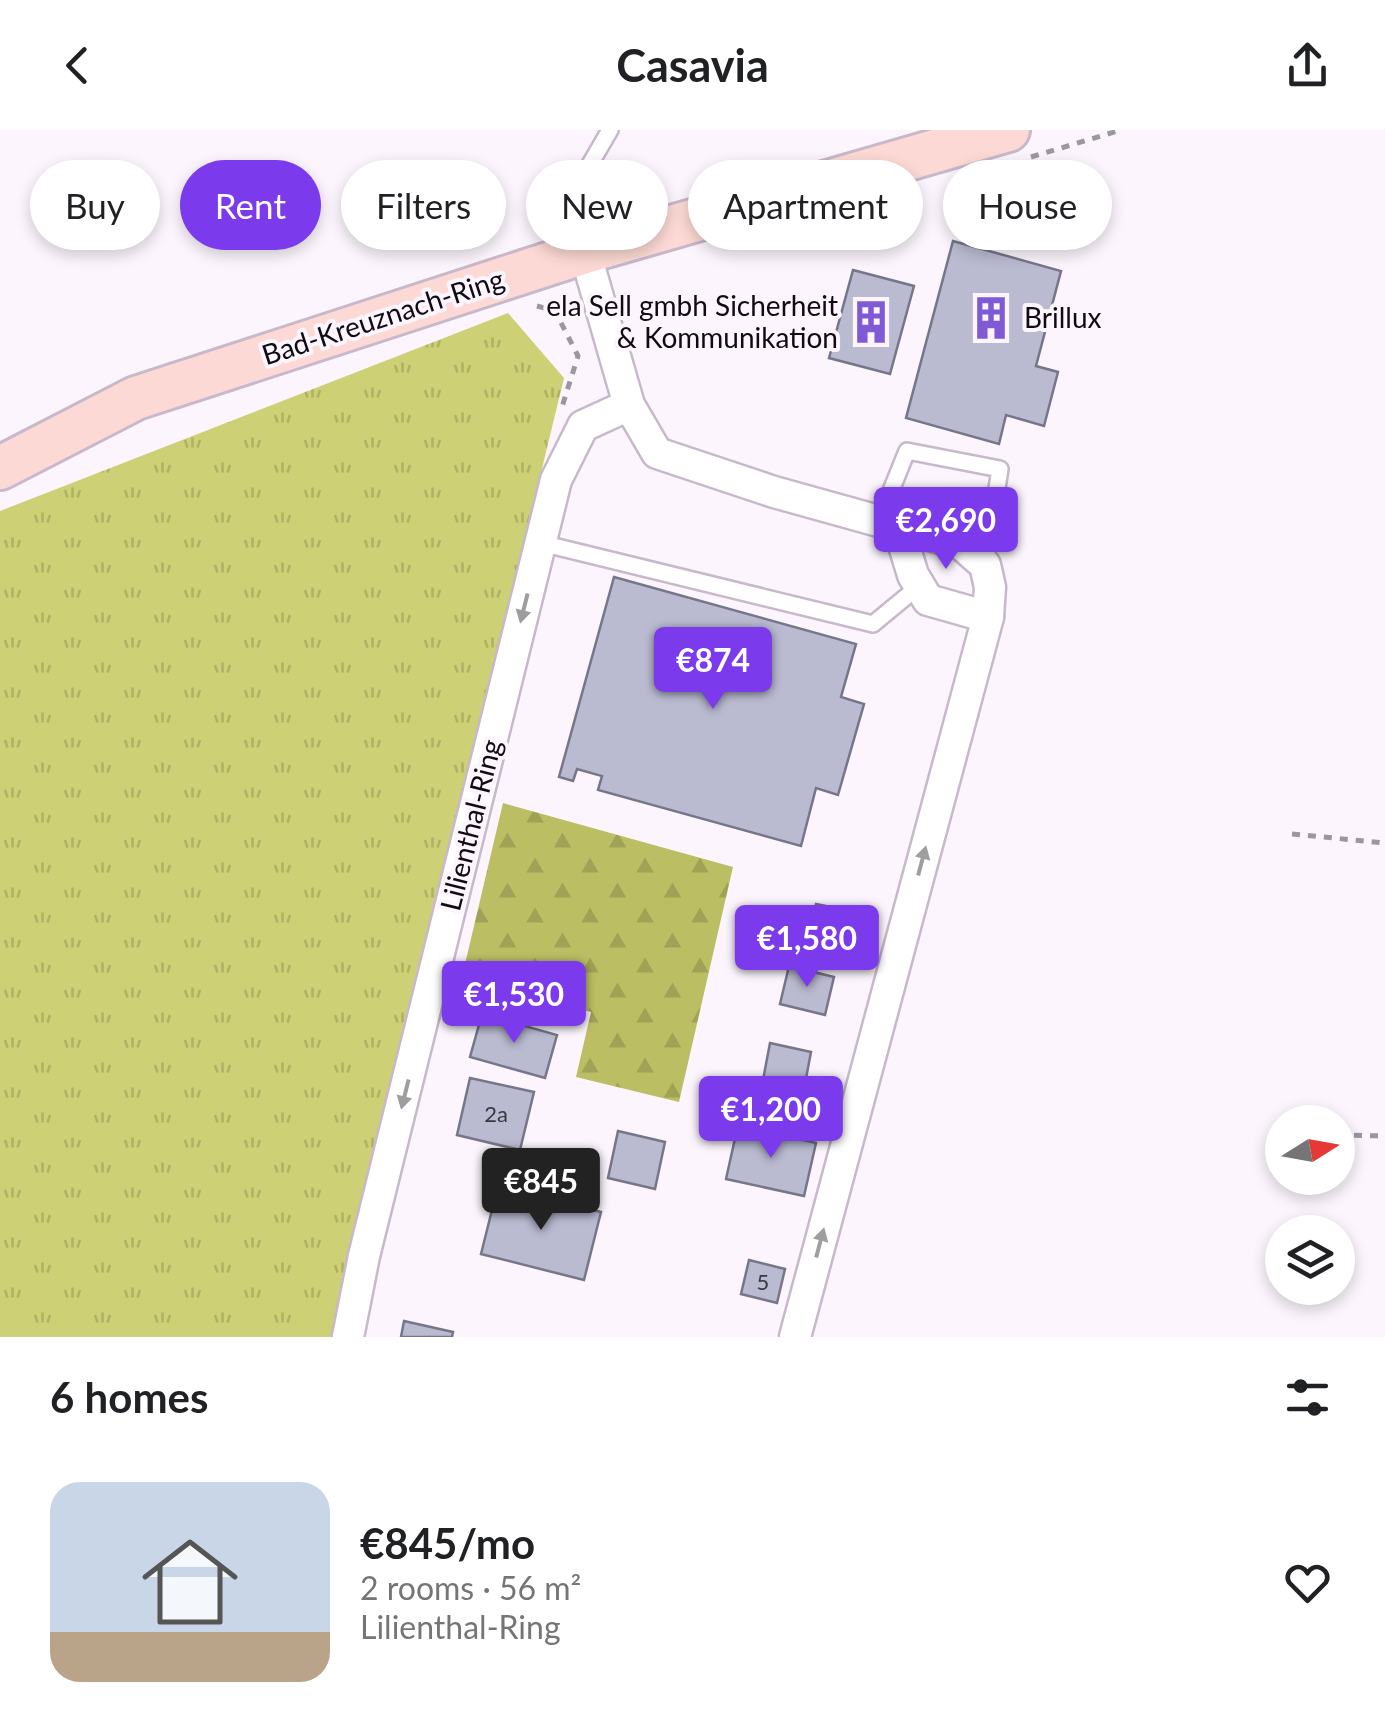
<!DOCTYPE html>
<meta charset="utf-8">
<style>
body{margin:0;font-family:Lato,sans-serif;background:#f2f2f2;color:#202124;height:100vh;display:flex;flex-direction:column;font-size:38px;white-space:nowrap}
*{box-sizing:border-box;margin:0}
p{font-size:32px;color:#757577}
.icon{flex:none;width:55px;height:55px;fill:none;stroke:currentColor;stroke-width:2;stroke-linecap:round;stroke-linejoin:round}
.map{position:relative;height:1207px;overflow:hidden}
.sheet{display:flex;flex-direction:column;background:#fff;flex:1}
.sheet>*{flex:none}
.banner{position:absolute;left:30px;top:30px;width:1325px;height:90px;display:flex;gap:20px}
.needle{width:65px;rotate:79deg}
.buttons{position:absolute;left:1265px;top:975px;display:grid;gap:20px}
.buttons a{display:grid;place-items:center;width:90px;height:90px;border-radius:50%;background:#fff;box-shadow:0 5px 15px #0003;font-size:50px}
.price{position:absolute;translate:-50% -85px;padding:0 22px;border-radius:10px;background:#7c3aed;color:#fff;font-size:32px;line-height:65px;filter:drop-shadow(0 2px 5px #0008)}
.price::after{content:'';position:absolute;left:50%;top:60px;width:30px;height:22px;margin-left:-15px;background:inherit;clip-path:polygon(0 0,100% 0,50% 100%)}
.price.current{background:#222;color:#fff}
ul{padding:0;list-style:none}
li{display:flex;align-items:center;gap:30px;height:250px;padding:0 50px}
li span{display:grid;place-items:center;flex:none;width:280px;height:200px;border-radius:30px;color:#555}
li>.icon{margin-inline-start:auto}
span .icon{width:120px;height:120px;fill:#fffc;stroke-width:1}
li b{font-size:42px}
h2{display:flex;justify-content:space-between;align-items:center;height:120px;padding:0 50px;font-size:42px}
.tag{padding:0 35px;border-radius:45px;background:#fff;box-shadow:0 5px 15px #0003;font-size:35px;line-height:90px}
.tag.current{background:#7c3aed;color:#fff}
header{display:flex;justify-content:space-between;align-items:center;height:130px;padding:0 50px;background:#fff;font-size:45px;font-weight:700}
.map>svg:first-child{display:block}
.grass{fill:url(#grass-tufts)}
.forest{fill:url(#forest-firs)}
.building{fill:#babbd1;stroke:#76768a;stroke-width:2.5}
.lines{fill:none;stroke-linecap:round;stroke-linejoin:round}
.lane-casing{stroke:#c7b8cb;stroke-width:20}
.street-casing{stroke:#c7b8cb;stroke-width:35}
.secondary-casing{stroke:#c7b8cb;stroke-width:48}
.path{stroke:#9c969e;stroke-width:5;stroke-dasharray:8 8;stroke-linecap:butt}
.lane{stroke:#fff;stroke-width:15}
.street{stroke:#fff;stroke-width:30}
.secondary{stroke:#fcd9d4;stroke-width:42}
.oneway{fill:#9f9da0}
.labels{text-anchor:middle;stroke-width:8;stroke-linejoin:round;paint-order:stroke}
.number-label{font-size:22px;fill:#3a3742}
.poi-label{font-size:28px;fill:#100b12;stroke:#fcf5fd;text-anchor:end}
.street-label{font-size:28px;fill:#100b12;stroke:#fcf5fd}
</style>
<header><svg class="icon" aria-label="back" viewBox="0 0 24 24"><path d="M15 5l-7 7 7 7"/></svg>Casavia<svg class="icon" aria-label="share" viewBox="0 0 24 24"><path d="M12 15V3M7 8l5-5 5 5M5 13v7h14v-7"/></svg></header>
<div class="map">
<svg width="1385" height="1207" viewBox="0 0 1385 1207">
<defs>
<pattern id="grass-tufts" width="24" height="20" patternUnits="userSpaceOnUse" patternTransform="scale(2.5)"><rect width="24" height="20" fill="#cdd075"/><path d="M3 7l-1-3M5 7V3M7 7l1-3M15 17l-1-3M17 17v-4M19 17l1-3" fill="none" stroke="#afb164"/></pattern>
<pattern id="forest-firs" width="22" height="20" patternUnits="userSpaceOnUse" patternTransform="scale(2.5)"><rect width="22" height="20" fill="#bbbe63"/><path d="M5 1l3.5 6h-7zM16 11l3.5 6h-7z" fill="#a0a255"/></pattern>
</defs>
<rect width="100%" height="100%" fill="#fcf5fd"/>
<path class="grass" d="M508,183L564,248L331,1207H0V381Z"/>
<path class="forest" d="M503,673L733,737L679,972L576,947L591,882L461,851Z"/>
<g class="building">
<path d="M953,111L1061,141L1036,236L1058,242L1044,296L1006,285L999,314L906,288Z"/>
<path d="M853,140L914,156L890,244L829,228Z"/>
<path d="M614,447L856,514L841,567L864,574L838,665L816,658L801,716L598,660L602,646L577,639L573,651L559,647Z"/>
<path d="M816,774L850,781L843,819L809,812Z"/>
<path d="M789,836L834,847L825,885L780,874Z"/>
<path d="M482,884L557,905L545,948L470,927Z"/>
<path d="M770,913L811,922L804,959L763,950Z"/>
<path d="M470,948L534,962L520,1020L457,1005Z"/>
<path d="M738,995L816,1013L804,1066L726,1049Z"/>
<path d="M618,1001L665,1012L655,1059L608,1048Z"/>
<path d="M498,1056L601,1082L584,1150L481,1124Z"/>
<path d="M749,1130L785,1139L777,1173L741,1164Z"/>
<path d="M404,1191L453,1202L452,1207H401Z"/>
</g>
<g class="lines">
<g class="lane-casing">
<g id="lane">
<path d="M585,118L589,36L610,0"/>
<path d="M878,393L907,321L1000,339L985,435"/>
<path d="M541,413L873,494L919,456"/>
</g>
</g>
<g class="street-casing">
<g id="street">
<path d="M585,122L629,275L657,323L774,362L961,414L985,435L990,457L988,487L795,1207"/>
<path d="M899,399L913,445L928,470L988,487"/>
<path d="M348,1207L364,1126L556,350L583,296L629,275"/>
</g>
</g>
<g class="secondary-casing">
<path id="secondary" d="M0,338L136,268L585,122L1008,0"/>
</g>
<g class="path">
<path d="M1031,27L1121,0"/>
<path d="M537,176L555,181L578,226L562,277"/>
<path d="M1292,704L1385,713"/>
<path d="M1277,1005H1282"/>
<path d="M1338,1005L1385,1006"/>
</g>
<use href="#lane" class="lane"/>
<use href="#street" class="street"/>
<use href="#secondary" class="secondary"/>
</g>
<defs><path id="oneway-solid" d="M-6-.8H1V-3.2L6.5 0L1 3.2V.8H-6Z" transform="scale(2.5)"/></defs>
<g class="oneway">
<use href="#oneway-solid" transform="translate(524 478) rotate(104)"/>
<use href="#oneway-solid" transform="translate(922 731) rotate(-75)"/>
<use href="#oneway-solid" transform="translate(405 964) rotate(104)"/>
<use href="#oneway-solid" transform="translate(820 1113) rotate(-75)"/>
</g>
<defs>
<g id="building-bare" transform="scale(3.45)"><path d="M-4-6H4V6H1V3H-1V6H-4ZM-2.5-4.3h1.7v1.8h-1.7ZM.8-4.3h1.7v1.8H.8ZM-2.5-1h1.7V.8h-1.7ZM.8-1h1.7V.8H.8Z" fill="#7e5ad4" stroke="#fcf5fd" stroke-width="2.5" paint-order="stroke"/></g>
</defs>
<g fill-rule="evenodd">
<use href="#building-bare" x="991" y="188"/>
<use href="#building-bare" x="871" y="192"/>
</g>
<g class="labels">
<g class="number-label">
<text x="496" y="992">2a</text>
<text x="763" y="1160">5</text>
</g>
<g class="poi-label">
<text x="838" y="186">ela Sell gmbh Sicherheit<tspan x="838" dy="32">&amp; Kommunikation</tspan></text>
<text x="1024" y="198" text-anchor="start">Brillux</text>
</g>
<g class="street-label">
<text transform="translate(383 187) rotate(-18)" y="10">Bad-Kreuznach-Ring</text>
<text transform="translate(471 695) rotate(-76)" y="10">Lilienthal-Ring</text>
</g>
</g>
</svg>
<div class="buttons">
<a><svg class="needle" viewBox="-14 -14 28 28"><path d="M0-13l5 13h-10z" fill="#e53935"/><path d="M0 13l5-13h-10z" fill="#757577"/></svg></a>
<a><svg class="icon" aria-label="layers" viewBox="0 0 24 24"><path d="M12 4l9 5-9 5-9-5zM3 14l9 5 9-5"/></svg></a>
</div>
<b class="price" style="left:946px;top:442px">€2,690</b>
<b class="price" style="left:713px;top:582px">€874</b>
<b class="price" style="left:807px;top:860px">€1,580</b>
<b class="price" style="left:514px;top:916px">€1,530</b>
<b class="price" style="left:771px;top:1031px">€1,200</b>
<b class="price current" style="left:541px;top:1103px">€845</b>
<div class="banner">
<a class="tag">Buy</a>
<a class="tag current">Rent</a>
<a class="tag">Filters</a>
<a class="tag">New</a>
<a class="tag">Apartment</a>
<a class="tag">House</a>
</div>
</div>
<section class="sheet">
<h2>6 homes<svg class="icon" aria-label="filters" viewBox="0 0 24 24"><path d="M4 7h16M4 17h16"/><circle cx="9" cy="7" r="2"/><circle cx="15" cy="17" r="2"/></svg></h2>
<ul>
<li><span style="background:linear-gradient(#c9d6e8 75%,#b9a48a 0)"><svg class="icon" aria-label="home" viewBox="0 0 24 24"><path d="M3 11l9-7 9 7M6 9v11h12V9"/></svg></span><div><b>€845/mo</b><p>2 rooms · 56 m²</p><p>Lilienthal-Ring</p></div><svg class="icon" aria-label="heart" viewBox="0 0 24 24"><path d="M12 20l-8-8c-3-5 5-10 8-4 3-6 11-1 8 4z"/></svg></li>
</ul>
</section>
